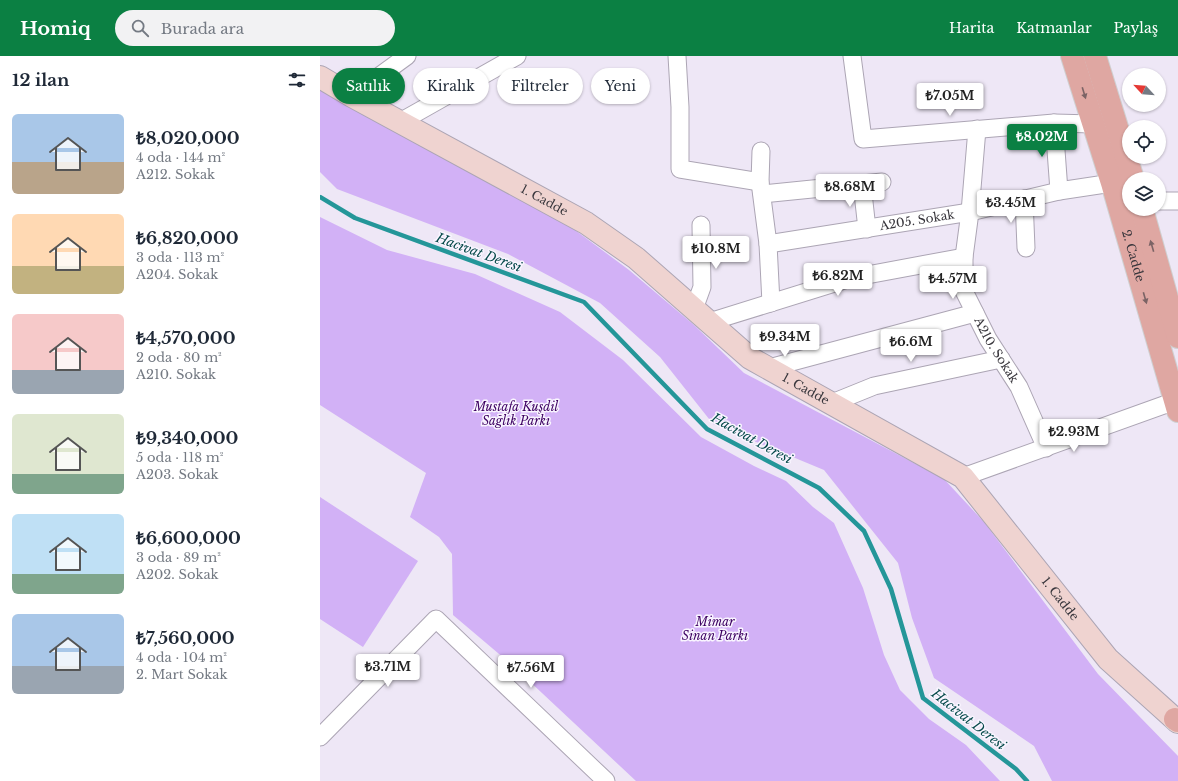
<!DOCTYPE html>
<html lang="tr">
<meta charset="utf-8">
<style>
body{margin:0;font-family:"Libre Baskerville",serif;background:#f2f2f3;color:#1f2937;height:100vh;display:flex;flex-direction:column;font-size:15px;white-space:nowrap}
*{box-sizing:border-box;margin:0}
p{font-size:13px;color:#747a83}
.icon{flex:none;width:22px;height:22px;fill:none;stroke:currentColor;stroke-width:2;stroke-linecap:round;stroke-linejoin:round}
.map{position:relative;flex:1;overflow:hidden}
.details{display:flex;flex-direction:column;background:#fff;width:320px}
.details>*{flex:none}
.banner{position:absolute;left:12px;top:12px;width:380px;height:36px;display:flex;gap:8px}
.needle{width:26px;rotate:296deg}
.fabs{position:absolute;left:802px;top:12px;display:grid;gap:8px}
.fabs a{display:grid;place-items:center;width:44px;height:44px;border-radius:50%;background:#fff;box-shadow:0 1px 3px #0004;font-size:20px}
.price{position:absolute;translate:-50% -34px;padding:0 9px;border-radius:4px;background:#fff;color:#222;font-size:13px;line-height:26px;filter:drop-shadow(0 1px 2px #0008)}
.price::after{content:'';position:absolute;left:50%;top:24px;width:12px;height:9px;margin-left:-6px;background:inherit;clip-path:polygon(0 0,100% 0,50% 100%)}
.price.selected{background:#0b8043;color:#fff}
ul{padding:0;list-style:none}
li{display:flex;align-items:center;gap:12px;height:100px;padding:0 12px}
li span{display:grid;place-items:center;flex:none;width:112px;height:80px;border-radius:6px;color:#555}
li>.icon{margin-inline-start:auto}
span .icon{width:48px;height:48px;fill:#fffc;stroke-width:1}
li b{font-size:17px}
h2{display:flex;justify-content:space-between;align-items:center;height:48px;padding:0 12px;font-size:17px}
.chip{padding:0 14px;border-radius:18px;background:#fff;box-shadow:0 1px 3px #0004;font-size:14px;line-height:36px}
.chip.selected{background:#0b8043;color:#fff}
header{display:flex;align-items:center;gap:24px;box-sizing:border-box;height:56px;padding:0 20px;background:#0b8043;color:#fff}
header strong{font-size:19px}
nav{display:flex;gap:22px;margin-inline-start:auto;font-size:14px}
.search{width:280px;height:36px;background:#f2f2f3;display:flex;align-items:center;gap:10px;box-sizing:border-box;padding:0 14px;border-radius:22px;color:#747a83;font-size:15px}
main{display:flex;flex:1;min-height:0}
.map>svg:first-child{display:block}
.green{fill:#d2b1f6}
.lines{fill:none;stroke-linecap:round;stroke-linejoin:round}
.stream{stroke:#249699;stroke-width:4.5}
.minor-casing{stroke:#aca5b4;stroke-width:19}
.secondary-casing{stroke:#aca5b4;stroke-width:24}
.primary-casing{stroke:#cfcfd0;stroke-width:24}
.minor{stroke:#fff;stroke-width:17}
.secondary{stroke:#efd3d0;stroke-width:22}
.primary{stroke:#dfa7a2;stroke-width:22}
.oneway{fill:#7b6365}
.labels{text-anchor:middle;stroke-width:3;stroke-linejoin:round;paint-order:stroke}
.street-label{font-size:12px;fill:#38363c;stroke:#f9f5ff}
.park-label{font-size:12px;font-style:italic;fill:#3d0062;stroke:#f9f5ff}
.water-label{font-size:13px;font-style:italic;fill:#06494a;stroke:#f9f5ff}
</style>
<header>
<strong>Homiq</strong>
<div class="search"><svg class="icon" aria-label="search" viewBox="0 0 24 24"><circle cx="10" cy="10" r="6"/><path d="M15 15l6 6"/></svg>Burada ara</div>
<nav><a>Harita</a><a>Katmanlar</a><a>Paylaş</a></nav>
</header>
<main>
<section class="details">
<h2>12 ilan<svg class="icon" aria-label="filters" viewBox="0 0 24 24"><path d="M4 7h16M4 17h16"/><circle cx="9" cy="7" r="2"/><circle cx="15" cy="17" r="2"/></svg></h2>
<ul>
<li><span style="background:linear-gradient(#a9c7e8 60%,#b9a48a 0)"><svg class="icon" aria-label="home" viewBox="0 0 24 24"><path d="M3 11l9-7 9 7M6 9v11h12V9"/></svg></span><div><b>₺8,020,000</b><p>4 oda · 144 m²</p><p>A212. Sokak</p></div></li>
<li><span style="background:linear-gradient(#ffd9b3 65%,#c2b280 0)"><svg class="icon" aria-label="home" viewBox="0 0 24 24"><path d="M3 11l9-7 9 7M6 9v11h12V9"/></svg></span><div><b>₺6,820,000</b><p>3 oda · 113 m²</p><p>A204. Sokak</p></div></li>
<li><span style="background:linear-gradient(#f6c9c9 70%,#9aa5b1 0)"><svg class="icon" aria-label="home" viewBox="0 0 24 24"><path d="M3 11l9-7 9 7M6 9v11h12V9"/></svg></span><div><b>₺4,570,000</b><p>2 oda · 80 m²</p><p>A210. Sokak</p></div></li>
<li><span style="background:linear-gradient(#dfe7d0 75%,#7fa58c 0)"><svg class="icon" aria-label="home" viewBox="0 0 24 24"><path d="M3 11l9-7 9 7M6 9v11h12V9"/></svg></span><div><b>₺9,340,000</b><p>5 oda · 118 m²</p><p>A203. Sokak</p></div></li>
<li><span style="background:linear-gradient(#bfe0f5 75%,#7fa58c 0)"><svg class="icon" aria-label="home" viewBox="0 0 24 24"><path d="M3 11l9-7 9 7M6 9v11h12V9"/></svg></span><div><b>₺6,600,000</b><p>3 oda · 89 m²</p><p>A202. Sokak</p></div></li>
<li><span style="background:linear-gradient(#a9c7e8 65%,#9aa5b1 0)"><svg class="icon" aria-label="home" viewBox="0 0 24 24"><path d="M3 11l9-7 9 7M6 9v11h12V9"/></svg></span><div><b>₺7,560,000</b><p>4 oda · 104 m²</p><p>2. Mart Sokak</p></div></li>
</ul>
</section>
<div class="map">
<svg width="858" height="725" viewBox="0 0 858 725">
<rect width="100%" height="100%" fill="#eee7f6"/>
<g class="green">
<path d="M0,29L255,174L309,214L374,269L424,317L624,423L664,466L778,618L858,700V725H732L714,690L614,622L592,562L578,507L504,414L393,368L340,301L280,247L188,198L17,133L0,116Z"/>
<path d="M0,161L67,194L155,218L240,256L303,304L381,381L434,410L466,425L493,451L514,467L543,532L564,599L580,634L609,663L646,689L680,725H316L191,608L133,559L132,498L119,481L90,461L106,417L0,349Z"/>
<path d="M0,441L98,505L43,591L0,563Z"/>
</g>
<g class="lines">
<path class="stream" d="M0,141L35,162L264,246L387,373L499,432L544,475L571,533L603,642L696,713L707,725"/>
<g class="minor-casing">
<g id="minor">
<path d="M357,0L360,51V113L440,126"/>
<path d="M532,0L543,83L734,67L773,68"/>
<path d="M32,40L87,0"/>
<path d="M80,66L197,0"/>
<path d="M734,67L739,135"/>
<path id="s1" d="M657,73L650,156L644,201V235L668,283L699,331L726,392"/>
<path d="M441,95L440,126L448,188L451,247"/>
<path d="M542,128L547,173"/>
<path d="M442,138L562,126"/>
<path d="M704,143L706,192"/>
<path d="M839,145H858"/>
<path id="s2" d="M448,188L650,156L739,135L792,127"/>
<path d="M374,253L382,231L381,169"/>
<path d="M389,266L531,222L644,201"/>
<path d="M449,312L655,257"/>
<path d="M512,347L554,330L681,303"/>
<path d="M643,421L855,345"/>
<path d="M0,681L116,563L286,725"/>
</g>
</g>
<g class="secondary-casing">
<g id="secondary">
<path id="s3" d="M0,21L32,40L266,167L316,202L430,302L643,421L788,603L858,666"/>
</g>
</g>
<g class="primary-casing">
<g id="primary">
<path id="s4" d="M752,0L792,127L858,355"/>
<path d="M775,0L813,123"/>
<path d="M822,153L858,281"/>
<path d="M855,663L858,665"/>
</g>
</g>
<use href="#minor" class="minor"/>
<use href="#secondary" class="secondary"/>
<use href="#primary" class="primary"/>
</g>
<defs><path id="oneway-solid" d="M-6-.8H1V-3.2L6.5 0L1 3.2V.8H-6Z"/></defs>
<g class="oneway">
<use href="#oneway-solid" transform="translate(764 37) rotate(73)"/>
<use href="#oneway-solid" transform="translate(832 190) rotate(-106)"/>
<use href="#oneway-solid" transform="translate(825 242) rotate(74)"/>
</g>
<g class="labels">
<g class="street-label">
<text dy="4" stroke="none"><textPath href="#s3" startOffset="256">1. Cadde</textPath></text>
<text dy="4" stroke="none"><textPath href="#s2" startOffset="151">A205. Sokak</textPath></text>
<text dy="4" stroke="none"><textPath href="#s4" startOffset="209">2. Cadde</textPath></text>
<text dy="4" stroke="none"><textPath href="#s1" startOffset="230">A210. Sokak</textPath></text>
<text dy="4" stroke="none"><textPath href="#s3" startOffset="580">1. Cadde</textPath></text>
<text dy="4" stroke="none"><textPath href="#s3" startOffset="916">1. Cadde</textPath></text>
</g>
<g class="park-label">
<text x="196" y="355">Mustafa Kuşdil<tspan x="196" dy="14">Sağlık Parkı</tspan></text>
<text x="395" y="570">Mimar<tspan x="395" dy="14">Sinan Parkı</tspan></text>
</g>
<g class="water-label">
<text transform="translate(159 196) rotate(20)" y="5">Hacivat Deresi</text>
<text transform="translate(432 382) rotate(29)" y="5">Hacivat Deresi</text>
<text transform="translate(649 663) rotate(38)" y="5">Hacivat Deresi</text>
</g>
</g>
</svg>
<div class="fabs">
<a><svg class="needle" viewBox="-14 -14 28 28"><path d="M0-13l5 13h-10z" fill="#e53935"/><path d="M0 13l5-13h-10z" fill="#747a83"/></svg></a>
<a><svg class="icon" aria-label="locate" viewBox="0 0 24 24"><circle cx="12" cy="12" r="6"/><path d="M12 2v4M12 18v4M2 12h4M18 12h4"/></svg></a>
<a><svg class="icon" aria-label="layers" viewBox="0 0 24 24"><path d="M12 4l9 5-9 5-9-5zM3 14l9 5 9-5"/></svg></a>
</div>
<b class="price" style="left:630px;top:61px">₺7.05M</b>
<b class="price selected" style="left:722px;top:102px">₺8.02M</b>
<b class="price" style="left:530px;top:152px">₺8.68M</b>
<b class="price" style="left:691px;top:168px">₺3.45M</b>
<b class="price" style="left:396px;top:214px">₺10.8M</b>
<b class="price" style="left:518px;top:241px">₺6.82M</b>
<b class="price" style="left:633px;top:244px">₺4.57M</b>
<b class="price" style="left:465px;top:302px">₺9.34M</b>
<b class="price" style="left:591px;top:307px">₺6.6M</b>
<b class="price" style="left:754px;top:397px">₺2.93M</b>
<b class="price" style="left:68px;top:632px">₺3.71M</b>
<b class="price" style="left:211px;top:633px">₺7.56M</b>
<div class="banner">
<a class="chip selected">Satılık</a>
<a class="chip">Kiralık</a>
<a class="chip">Filtreler</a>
<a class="chip">Yeni</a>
</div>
</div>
</main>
